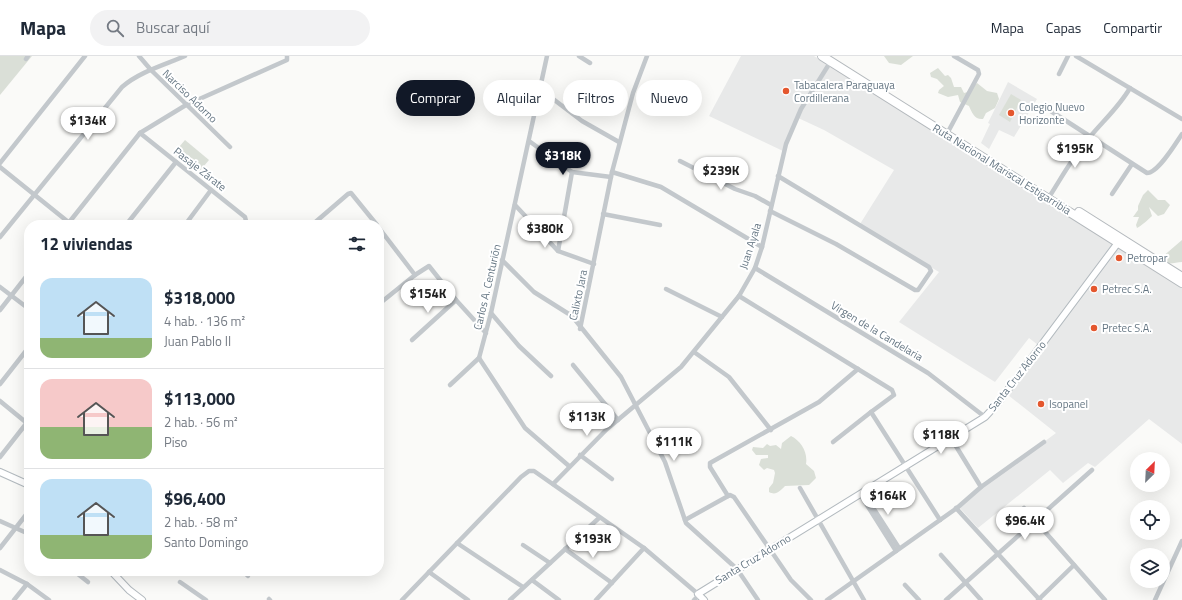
<!DOCTYPE html>
<html lang="es">
<meta charset="utf-8">
<style>
body{margin:0;font-family:"Titillium Web",sans-serif;background:#f2f2f3;color:#1f2937;height:100vh;display:flex;flex-direction:column;font-size:15px;white-space:nowrap}
*{box-sizing:border-box;margin:0}
p{font-size:13px;color:#747a83}
.icon{flex:none;width:22px;height:22px;fill:none;stroke:currentColor;stroke-width:2;stroke-linecap:round;stroke-linejoin:round}
.map{position:relative;flex:1;overflow:hidden}
.drawer{position:absolute;left:24px;top:164px;width:360px;height:356px;display:flex;flex-direction:column;background:#fff;border-radius:16px;box-shadow:0 4px 16px #0002}
.drawer>*{flex:none}
.banner{position:absolute;left:396px;top:24px;width:380px;height:36px;display:flex;gap:8px}
.needle{width:26px;rotate:24deg}
.buttons{position:absolute;left:1130px;top:396px;display:grid;gap:8px}
.buttons a{display:grid;place-items:center;width:40px;height:40px;border-radius:50%;background:#fff;box-shadow:0 4px 16px #0002;font-size:20px}
.price{position:absolute;translate:-50% -34px;padding:0 9px;border-radius:14px;background:#fff;color:#222;font-size:13px;line-height:26px;filter:drop-shadow(0 1px 2px #0008)}
.price::after{content:'';position:absolute;left:50%;top:24px;width:12px;height:9px;margin-left:-6px;background:inherit;clip-path:polygon(0 0,100% 0,50% 100%)}
.price.current{background:#111827;color:#fff}
ul{padding:0;list-style:none}
li{display:flex;align-items:center;gap:12px;height:100px;padding:0 16px}
li+li{border-top:1px solid #e0e1e3}
li span{display:grid;place-items:center;flex:none;width:112px;height:80px;border-radius:12px;color:#555}
li>.icon{margin-inline-start:auto}
span .icon{width:48px;height:48px;fill:#fffc;stroke-width:1}
li b{font-size:17px}
h2{display:flex;justify-content:space-between;align-items:center;height:48px;padding:0 16px;font-size:17px}
.tag{padding:0 14px;border-radius:18px;background:#fff;box-shadow:0 4px 16px #0002;font-size:14px;line-height:36px}
.tag.current{background:#111827;color:#fff}
header{display:flex;align-items:center;gap:24px;box-sizing:border-box;height:56px;padding:0 20px;background:#fff;border-bottom:1px solid #e0e1e3}
header strong{font-size:19px}
nav{display:flex;gap:22px;margin-inline-start:auto;font-size:14px}
.search{width:280px;height:36px;background:#f2f2f3;display:flex;align-items:center;gap:10px;box-sizing:border-box;padding:0 14px;border-radius:22px;color:#747a83;font-size:15px}
.map>svg:first-child{display:block}
.built{fill:#e8e9e9}
.green{fill:#dadfd7}
.lines{fill:none;stroke-linecap:round;stroke-linejoin:round}
.secondary-casing{stroke:#b3babf;stroke-width:8}
.highway-casing{stroke:#b4b9bd;stroke-width:10}
.street{stroke:#c3c8cc;stroke-width:4.5}
.secondary{stroke:#fff;stroke-width:6}
.highway{stroke:#fff;stroke-width:8}
.poi-dot{fill:#e4572e;stroke:#fff;stroke-width:1.5}
.labels{text-anchor:middle;stroke-width:4;stroke-linejoin:round;paint-order:stroke}
.poi-label{font-size:11px;fill:#657683;stroke:#fff;text-anchor:start}
.street-label{font-size:11px;fill:#657683;stroke:#fff}
</style>
<header>
<strong>Mapa</strong>
<div class="search"><svg class="icon" aria-label="search" viewBox="0 0 24 24"><circle cx="10" cy="10" r="6"/><path d="M15 15l6 6"/></svg>Buscar aquí</div>
<nav><a>Mapa</a><a>Capas</a><a>Compartir</a></nav>
</header>
<div class="map">
<svg width="1182" height="544" viewBox="0 0 1182 544">
<rect width="100%" height="100%" fill="#fafaf8"/>
<g class="built">
<path d="M741,0H814L1182,230V388L1149,363L1095,411L1088,407L1063,427L1050,414L978,472L958,450L1056,377L1008,339L1042,292L1029,282L995,326L899,266L939,216L860,168L894,114L824,74L796,61L783,95L709,60Z"/>
<path d="M1008,26L1037,43L1014,81L999,74L989,93L981,87L990,68L988,67Z"/>
</g>
<g class="green">
<path d="M0,0H32L0,39Z"/>
<path d="M884,0H913L901,9L889,7Z"/>
<path d="M938,12L945,20L948,19L951,22L954,31H961L964,37L968,36L977,27L987,35L997,37L999,43L995,52L986,57L983,63C975,64 972,57 969,50L960,46L958,39L948,41L938,37L939,34L944,30L937,23L931,21L930,17Z"/>
<path d="M1011,38L1021,44L1010,66L999,59Z"/>
<path d="M185,84L209,104L198,117L174,97Z"/>
<path d="M1148,134L1158,144H1165L1170,149L1164,158L1158,160L1149,151L1152,160C1150,162 1140,171 1137,172L1136,169L1139,161H1133L1138,154V150L1143,139Z"/>
<path d="M1182,184V206C1174,206 1166,211 1161,202Z"/>
<path d="M791,380C801,385 808,396 806,408L814,415L816,422L809,429L785,430C780,435 776,440 769,436V432L773,427L775,417L774,414L767,412L764,414L759,409L761,403L768,402V399H756L752,394L753,391L763,392L767,388L770,390L776,389L781,393L782,387Z"/>
</g>
<g class="lines">
<g class="secondary-casing">
<g id="secondary">
<path d="M0,416L29,429"/>
<path d="M111,515L129,534L142,544"/>
<path d="M704,544L698,538L985,361L998,347L1120,184"/>
</g>
</g>
<g class="highway-casing">
<g id="highway">
<path d="M822,0L1182,227"/>
<path d="M1079,156L1182,221"/>
</g>
</g>
<g class="street">
<path d="M139,0L151,14L230,91"/>
<path d="M579,0L590,7"/>
<path d="M1076,0L1182,63"/>
<path d="M26,3L28,0"/>
<path d="M1059,18L1068,0"/>
<path d="M540,33L582,65L619,86"/>
<path d="M1043,50L1147,117C1158,117 1176,87 1182,78"/>
<path d="M949,74L979,18L978,14L954,0"/>
<path d="M140,77L245,161L246,165L243,169"/>
<path d="M529,85L572,116L611,121"/>
<path d="M680,105L735,133L755,140L771,149"/>
<path d="M0,107L85,0"/>
<path d="M0,111L72,169"/>
<path d="M612,116L661,131L762,191"/>
<path d="M1051,138C1063,119 1074,99 1089,82C1103,65 1119,51 1130,32"/>
<path d="M1112,138L1132,108"/>
<path d="M515,149L558,195L594,208"/>
<path d="M770,155L836,188L915,234H918L931,215L929,211L778,120"/>
<path d="M603,158L660,169"/>
<path d="M67,169L140,77L186,49L287,4V0"/>
<path d="M126,169L176,106"/>
<path d="M185,169L211,134"/>
<path d="M312,169L348,138L351,137L377,169"/>
<path d="M379,172L415,219"/>
<path d="M0,181L122,31C139,16 164,9 185,0"/>
<path d="M558,195L572,116"/>
<path d="M502,204L534,236L572,260L621,321L665,406L686,467L737,513L758,544"/>
<path d="M755,212L928,317L985,361"/>
<path d="M0,231L29,253"/>
<path d="M666,233L722,261"/>
<path d="M739,240L892,334L894,339L871,356L940,464"/>
<path d="M379,248L415,219L429,210L456,244L486,277"/>
<path d="M0,254L29,217"/>
<path d="M491,257L519,290L551,320"/>
<path d="M580,273L612,116L633,37L647,0"/>
<path d="M412,284L456,244"/>
<path d="M694,296L729,321L771,374"/>
<path d="M479,302L491,257L547,0"/>
<path d="M479,302L525,372L569,410"/>
<path d="M573,309L618,364"/>
<path d="M0,328L29,291"/>
<path d="M450,329L479,302"/>
<path d="M0,345L28,368"/>
<path d="M951,382L981,431"/>
<path d="M833,386L871,356"/>
<path d="M580,399L612,423"/>
<path d="M0,401L29,364"/>
<path d="M553,428L607,373L681,311L739,240L755,212L762,191L786,88L801,53L831,5"/>
<path d="M800,432L864,544"/>
<path d="M863,436L899,492"/>
<path d="M860,438L896,495"/>
<path d="M728,440L710,411V407L819,346L858,313"/>
<path d="M956,452L1040,544"/>
<path d="M1024,452L1105,544"/>
<path d="M685,464L730,439L734,441L791,524L811,544"/>
<path d="M0,465L29,478"/>
<path d="M457,487L523,531"/>
<path d="M523,489L550,507"/>
<path d="M0,492L29,455"/>
<path d="M565,493L612,527"/>
<path d="M941,499L981,544"/>
<path d="M0,514L27,528L49,544"/>
<path d="M74,515L88,526"/>
<path d="M243,515L248,520"/>
<path d="M429,516L468,544"/>
<path d="M532,524L559,544"/>
<path d="M180,526L206,544"/>
<path d="M905,529L919,544"/>
<path d="M269,543L270,544"/>
<path d="M14,544L27,528"/>
<path d="M402,544L521,421L529,415H534L644,492L698,538"/>
<path d="M510,544L599,462"/>
<path d="M596,544L644,492"/>
<path d="M694,544L699,539"/>
<path d="M827,544L957,452L981,431L1044,386"/>
<path d="M946,544L1092,414"/>
<path d="M1038,544L1074,509"/>
<path d="M1155,544L1182,485"/>
</g>
<use href="#secondary" class="secondary"/>
<use href="#highway" class="highway"/>
</g>
<g class="poi-dot">
<circle cx="786" cy="35" r="4"/>
<circle cx="1011" cy="57" r="4"/>
<circle cx="1119" cy="202" r="4"/>
<circle cx="1094" cy="233" r="4"/>
<circle cx="1094" cy="272" r="4"/>
<circle cx="1041" cy="348" r="4"/>
</g>
<g class="labels">
<g class="poi-label">
<text x="794" y="33">Tabacalera Paraguaya<tspan x="794" dy="13">Cordillerana</tspan></text>
<text x="1019" y="55">Colegio Nuevo<tspan x="1019" dy="13">Horizonte</tspan></text>
<text x="1127" y="206">Petropar</text>
<text x="1102" y="237">Petrec S.A.</text>
<text x="1102" y="276">Pretec S.A.</text>
<text x="1049" y="352">Isopanel</text>
</g>
<g class="street-label">
<text transform="translate(190 40) rotate(44)" y="4">Narciso Adorno</text>
<text transform="translate(200 113) rotate(38)" y="4">Pasaje Zárate</text>
<text transform="translate(1002 113) rotate(32)" y="4">Ruta Nacional Mariscal Estigarribia</text>
<text transform="translate(750 190) rotate(-72)" y="4">Juan Ayala</text>
<text transform="translate(487 231) rotate(-77)" y="4">Carlos A. Centurión</text>
<text transform="translate(578 239) rotate(-78)" y="4">Calixto Jara</text>
<text transform="translate(877 275) rotate(31)" y="4">Virgen de la Candelaria</text>
<text transform="translate(1017 320) rotate(-52)" y="4">Santa Cruz Adorno</text>
<text transform="translate(753 503) rotate(-31)" y="4">Santa Cruz Adorno</text>
</g>
</g>
</svg>
<div class="buttons">
<a><svg class="needle" viewBox="-14 -14 28 28"><path d="M0-13l5 13h-10z" fill="#e53935"/><path d="M0 13l5-13h-10z" fill="#747a83"/></svg></a>
<a><svg class="icon" aria-label="locate" viewBox="0 0 24 24"><circle cx="12" cy="12" r="6"/><path d="M12 2v4M12 18v4M2 12h4M18 12h4"/></svg></a>
<a><svg class="icon" aria-label="layers" viewBox="0 0 24 24"><path d="M12 4l9 5-9 5-9-5zM3 14l9 5 9-5"/></svg></a>
</div>
<b class="price" style="left:88px;top:85px">$134K</b>
<b class="price" style="left:1075px;top:113px">$195K</b>
<b class="price current" style="left:563px;top:120px">$318K</b>
<b class="price" style="left:721px;top:135px">$239K</b>
<b class="price" style="left:545px;top:193px">$380K</b>
<b class="price" style="left:428px;top:258px">$154K</b>
<b class="price" style="left:587px;top:381px">$113K</b>
<b class="price" style="left:941px;top:399px">$118K</b>
<b class="price" style="left:674px;top:406px">$111K</b>
<b class="price" style="left:888px;top:460px">$164K</b>
<b class="price" style="left:1025px;top:485px">$96.4K</b>
<b class="price" style="left:593px;top:503px">$193K</b>
<div class="banner">
<a class="tag current">Comprar</a>
<a class="tag">Alquilar</a>
<a class="tag">Filtros</a>
<a class="tag">Nuevo</a>
</div>
<section class="drawer">
<h2>12 viviendas<svg class="icon" aria-label="filters" viewBox="0 0 24 24"><path d="M4 7h16M4 17h16"/><circle cx="9" cy="7" r="2"/><circle cx="15" cy="17" r="2"/></svg></h2>
<ul>
<li><span style="background:linear-gradient(#bfe0f5 75%,#8fb573 0)"><svg class="icon" aria-label="home" viewBox="0 0 24 24"><path d="M3 11l9-7 9 7M6 9v11h12V9"/></svg></span><div><b>$318,000</b><p>4 hab. · 136 m²</p><p>Juan Pablo II</p></div></li>
<li><span style="background:linear-gradient(#f6c9c9 60%,#8fb573 0)"><svg class="icon" aria-label="home" viewBox="0 0 24 24"><path d="M3 11l9-7 9 7M6 9v11h12V9"/></svg></span><div><b>$113,000</b><p>2 hab. · 56 m²</p><p>Piso</p></div></li>
<li><span style="background:linear-gradient(#bfe0f5 70%,#8fb573 0)"><svg class="icon" aria-label="home" viewBox="0 0 24 24"><path d="M3 11l9-7 9 7M6 9v11h12V9"/></svg></span><div><b>$96,400</b><p>2 hab. · 58 m²</p><p>Santo Domingo</p></div></li>
</ul>
</section>
</div>
